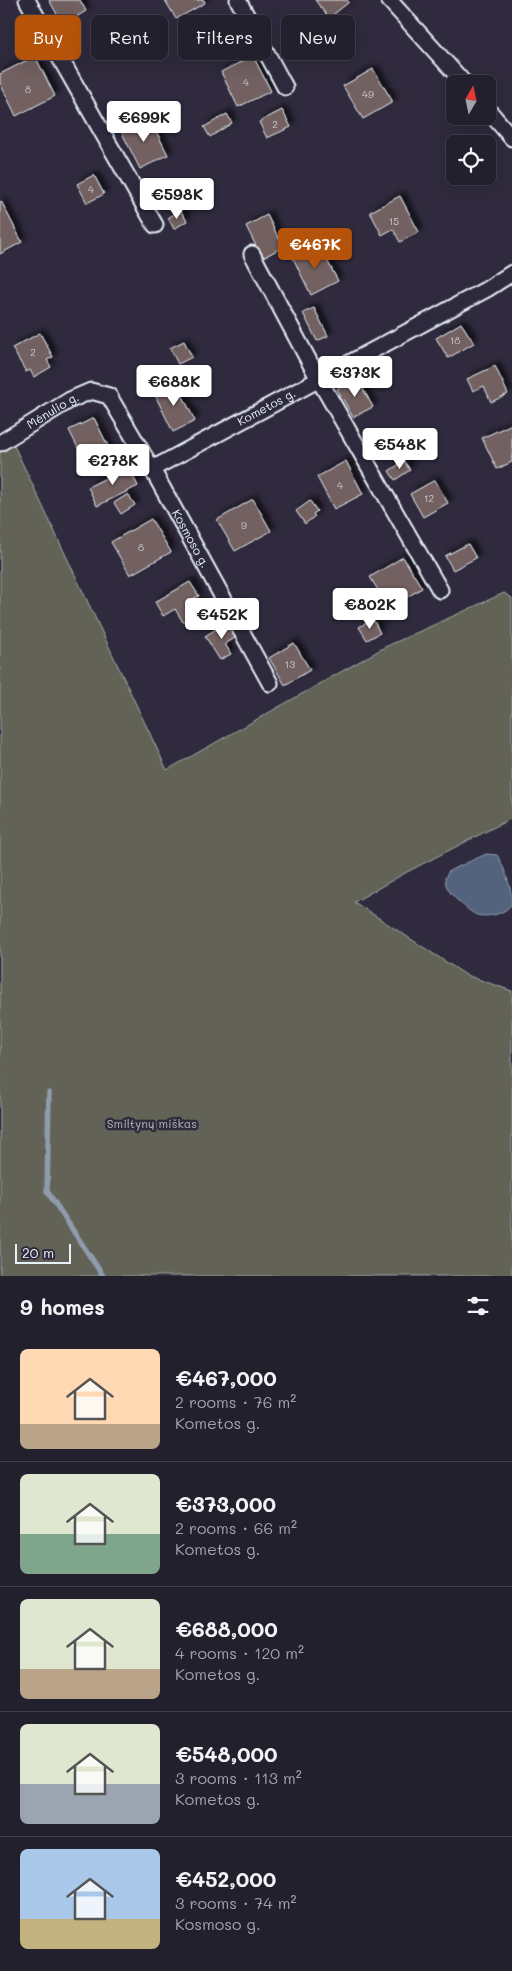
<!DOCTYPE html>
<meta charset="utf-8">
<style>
body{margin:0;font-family:Mali,sans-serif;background:#2f2d3a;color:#f1f3f6;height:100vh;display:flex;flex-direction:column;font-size:19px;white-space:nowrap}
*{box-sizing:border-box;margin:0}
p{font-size:16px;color:#a3a3aa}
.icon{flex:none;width:28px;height:28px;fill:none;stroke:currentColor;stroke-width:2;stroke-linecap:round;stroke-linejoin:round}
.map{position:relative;height:1276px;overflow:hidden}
.details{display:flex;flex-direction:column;background:#23202e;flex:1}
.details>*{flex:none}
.top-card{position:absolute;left:15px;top:15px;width:482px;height:45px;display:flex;gap:10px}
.needle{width:32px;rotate:9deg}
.fabs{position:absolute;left:446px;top:75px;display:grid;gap:10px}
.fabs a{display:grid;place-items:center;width:50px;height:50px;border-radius:8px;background:#23202e;box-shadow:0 5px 20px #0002,0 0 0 1px #403e4a;font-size:25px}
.scale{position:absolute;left:15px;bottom:12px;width:56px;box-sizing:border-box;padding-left:5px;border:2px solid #e8f1f8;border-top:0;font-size:14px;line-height:18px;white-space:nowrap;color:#e8f1f8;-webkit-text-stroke:4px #2f2a3d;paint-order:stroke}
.price{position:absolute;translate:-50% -42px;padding:0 11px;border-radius:5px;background:#fff;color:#222;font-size:16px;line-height:32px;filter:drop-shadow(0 1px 2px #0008)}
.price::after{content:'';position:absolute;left:50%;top:30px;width:15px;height:11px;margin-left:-8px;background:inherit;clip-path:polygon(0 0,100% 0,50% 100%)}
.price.on{background:#b45309;color:#fff}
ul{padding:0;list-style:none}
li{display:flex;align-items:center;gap:15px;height:125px;padding:0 20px}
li+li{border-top:1px solid #403e4a}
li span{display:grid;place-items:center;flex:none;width:140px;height:100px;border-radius:8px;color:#555}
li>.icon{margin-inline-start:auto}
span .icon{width:60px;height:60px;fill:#fffc;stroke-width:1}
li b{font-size:21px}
h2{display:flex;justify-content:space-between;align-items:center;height:60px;padding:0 20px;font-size:21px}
.tag{padding:0 18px;border-radius:8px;background:#23202e;box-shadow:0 5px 20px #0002,0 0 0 1px #403e4a;font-size:18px;line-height:45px}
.tag.on{background:#b45309;color:#fff}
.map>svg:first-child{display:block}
.green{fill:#626457;stroke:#a5aaa8}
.water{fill:#53647d;stroke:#8f9cae}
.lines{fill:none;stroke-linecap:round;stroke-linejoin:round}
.stream{stroke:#8f9cae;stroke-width:5.5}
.building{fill:#736060;stroke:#e8f1f8;filter:url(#shadow)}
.minor-casing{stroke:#e8f1f8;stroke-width:19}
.minor{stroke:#2f2a3d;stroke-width:15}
.labels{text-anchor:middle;stroke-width:5;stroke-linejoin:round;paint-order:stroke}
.number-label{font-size:10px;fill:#cbcdd2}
.street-label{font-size:12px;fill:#e8f1f8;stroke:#2f2a3d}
.park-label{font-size:12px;fill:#b2b9b8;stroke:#2f2a3d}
</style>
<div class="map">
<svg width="512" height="1276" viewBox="0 0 512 1276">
<defs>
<filter id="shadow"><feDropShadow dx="4.5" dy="-4.5" stdDeviation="2.5" flood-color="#0009"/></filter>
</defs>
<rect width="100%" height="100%" fill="#2f2a3d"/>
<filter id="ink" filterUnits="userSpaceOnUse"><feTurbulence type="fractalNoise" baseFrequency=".02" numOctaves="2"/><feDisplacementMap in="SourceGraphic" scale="10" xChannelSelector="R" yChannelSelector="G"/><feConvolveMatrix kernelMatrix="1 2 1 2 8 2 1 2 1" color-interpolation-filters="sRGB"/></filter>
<g filter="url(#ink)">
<path class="green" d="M10,437L167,770L385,647L504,593L512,598V818L407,872L354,902L466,975L512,991V1276H0V443Z"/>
<path class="water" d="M486,854L497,855C504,866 512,889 512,903C507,914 487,918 477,915C471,913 463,905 458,901C451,894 445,888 445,878L449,871Z"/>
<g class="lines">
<path class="stream" d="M49,1093L47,1191L103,1276"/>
</g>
<g class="building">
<path d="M49,0H80L86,11L63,25Z"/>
<path d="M165,0H204L205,3L176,19Z"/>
<path d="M315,0H347L349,2L329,18Z"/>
<path d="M35,56L55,96L16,116L0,83V74Z"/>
<path d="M253,56L271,91L238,107L221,72Z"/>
<path d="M373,69L393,102L363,119L343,86Z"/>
<path d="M282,110L291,127L267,138L259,122Z"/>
<path d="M227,114L232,123L210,137L204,127Z"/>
<path d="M149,117L168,155L140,169L121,131Z"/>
<path d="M94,175L104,194L87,203L77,184Z"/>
<path d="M400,196L419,232L400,242L393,229L382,235L370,212Z"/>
<path d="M1,201L22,242L0,254V202Z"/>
<path d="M180,210L187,221L174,229L168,218Z"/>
<path d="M267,215L283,247L262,258L246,226Z"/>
<path d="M319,245L338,281L311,295L293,258Z"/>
<path d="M314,308L328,336L317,341L303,313Z"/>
<path d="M461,323L474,343L448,358L436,338Z"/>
<path d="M40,333L53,357L47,360L51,367L34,377L30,370L26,372L12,348Z"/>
<path d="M184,341L192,357L178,364L170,348Z"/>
<path d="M495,366L508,394L491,402L484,386L473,391L467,379Z"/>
<path d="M357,378L373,407L353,417L337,389Z"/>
<path d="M176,382L195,421L173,432L154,393Z"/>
<path d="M94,418L110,450L85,462L69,430Z"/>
<path d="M512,424V462L497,469L482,438Z"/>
<path d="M346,461L363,494L334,509L317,477Z"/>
<path d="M404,461L410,470L395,480L389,471Z"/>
<path d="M128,467L138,486L97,506L88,487Z"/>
<path d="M435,480L448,503L423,517L410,494Z"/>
<path d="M128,494L135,505L121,514L114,503Z"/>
<path d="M253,499L271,531L235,551L217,520Z"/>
<path d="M310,501L317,511L313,514L315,516L305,524L296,511Z"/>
<path d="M151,519L171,552L130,575L111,542Z"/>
<path d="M468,544L476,558L453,570L445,556Z"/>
<path d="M403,557L422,588L389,608L370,577Z"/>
<path d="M190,582L199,596L194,598L202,612L183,622L175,609L163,616L155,602Z"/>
<path d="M373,619L380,633L367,640L359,627Z"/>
<path d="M229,621L238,636L225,644L231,654L220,660L205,636Z"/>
<path d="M294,643L310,670L285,685L269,658Z"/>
</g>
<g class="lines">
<g class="minor-casing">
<g id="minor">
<path d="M27,0L155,225"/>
<path d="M238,0L285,87"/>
<path d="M389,0L465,84"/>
<path d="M488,110L512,138"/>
<path d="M252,254L318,378L440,590"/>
<path id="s1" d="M0,443L70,400L91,391L109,396L152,469L270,683"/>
<path id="s2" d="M152,469L487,289L512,273"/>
</g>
</g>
<use href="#minor" class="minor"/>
</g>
</g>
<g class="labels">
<g class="number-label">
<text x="246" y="86">4</text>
<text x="28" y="93">8</text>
<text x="368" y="98">49</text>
<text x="275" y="128">2</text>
<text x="91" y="193">4</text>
<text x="394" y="225">15</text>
<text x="455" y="344">18</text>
<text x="33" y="356">2</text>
<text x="340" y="489">4</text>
<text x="429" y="502">12</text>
<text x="244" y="529">9</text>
<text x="141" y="551">8</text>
<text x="290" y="668">13</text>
</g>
<g class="street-label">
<text dy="4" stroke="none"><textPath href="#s2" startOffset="130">Kometos g.</textPath></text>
<text dy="4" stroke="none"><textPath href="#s1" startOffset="62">Mėnulio g.</textPath></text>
<text dy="4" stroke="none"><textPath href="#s1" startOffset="288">Kosmoso g.</textPath></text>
</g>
<g class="park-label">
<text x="152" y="1128">Smiltynų miškas</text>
</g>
</g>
</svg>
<div class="fabs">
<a><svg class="needle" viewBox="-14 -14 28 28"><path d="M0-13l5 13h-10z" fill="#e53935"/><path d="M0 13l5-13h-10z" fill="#a3a3aa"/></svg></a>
<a><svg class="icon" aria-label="locate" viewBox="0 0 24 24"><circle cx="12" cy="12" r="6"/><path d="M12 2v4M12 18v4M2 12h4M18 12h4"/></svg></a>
</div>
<div class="scale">20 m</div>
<b class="price" style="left:144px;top:143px">€699K</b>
<b class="price" style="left:177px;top:220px">€598K</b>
<b class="price on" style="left:315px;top:270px">€467K</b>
<b class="price" style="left:355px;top:398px">€373K</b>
<b class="price" style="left:174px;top:407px">€688K</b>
<b class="price" style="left:400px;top:470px">€548K</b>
<b class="price" style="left:113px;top:486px">€278K</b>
<b class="price" style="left:370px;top:630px">€802K</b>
<b class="price" style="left:222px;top:640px">€452K</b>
<div class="top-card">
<a class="tag on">Buy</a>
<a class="tag">Rent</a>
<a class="tag">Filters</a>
<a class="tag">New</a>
</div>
</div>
<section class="details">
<h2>9 homes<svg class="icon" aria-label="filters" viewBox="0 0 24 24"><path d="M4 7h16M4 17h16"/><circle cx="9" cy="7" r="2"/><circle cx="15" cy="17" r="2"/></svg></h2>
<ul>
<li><span style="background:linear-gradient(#ffd9b3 75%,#b9a48a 0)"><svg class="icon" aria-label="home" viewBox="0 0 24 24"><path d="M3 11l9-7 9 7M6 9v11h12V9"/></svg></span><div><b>€467,000</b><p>2 rooms · 76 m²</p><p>Kometos g.</p></div></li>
<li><span style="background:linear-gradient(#dfe7d0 60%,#7fa58c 0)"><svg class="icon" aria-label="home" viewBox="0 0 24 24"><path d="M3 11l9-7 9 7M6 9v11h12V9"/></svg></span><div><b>€373,000</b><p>2 rooms · 66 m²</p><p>Kometos g.</p></div></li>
<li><span style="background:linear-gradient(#dfe7d0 70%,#b9a48a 0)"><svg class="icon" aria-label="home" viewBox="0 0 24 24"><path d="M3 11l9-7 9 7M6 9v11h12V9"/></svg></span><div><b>€688,000</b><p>4 rooms · 120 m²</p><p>Kometos g.</p></div></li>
<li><span style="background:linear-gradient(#dfe7d0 60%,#9aa5b1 0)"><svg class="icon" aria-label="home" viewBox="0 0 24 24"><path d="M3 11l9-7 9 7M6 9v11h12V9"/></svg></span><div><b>€548,000</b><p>3 rooms · 113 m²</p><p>Kometos g.</p></div></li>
<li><span style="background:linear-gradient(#a9c7e8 70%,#c2b280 0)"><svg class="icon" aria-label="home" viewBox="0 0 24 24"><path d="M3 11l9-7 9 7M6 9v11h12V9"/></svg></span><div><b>€452,000</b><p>3 rooms · 74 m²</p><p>Kosmoso g.</p></div></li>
</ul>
</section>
